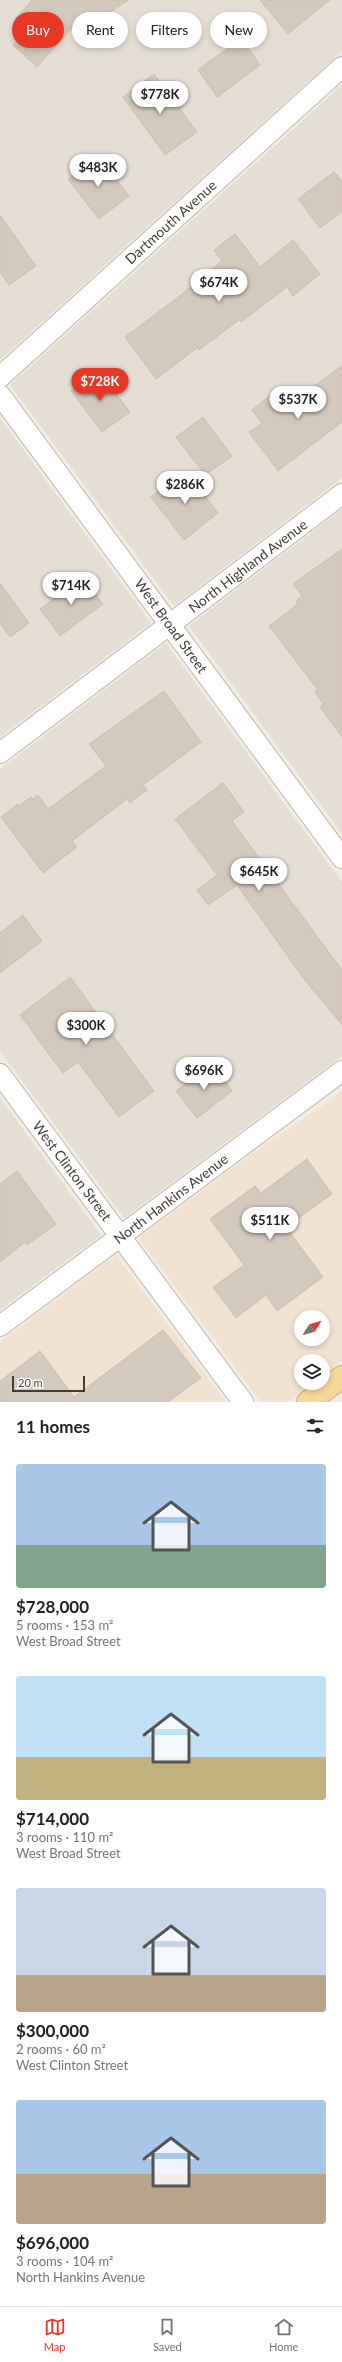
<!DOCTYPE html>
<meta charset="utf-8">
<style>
body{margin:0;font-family:Lato,sans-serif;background:#f6f6f6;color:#202124;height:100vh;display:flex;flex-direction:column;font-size:15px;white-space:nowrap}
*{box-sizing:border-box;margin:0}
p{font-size:13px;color:#757577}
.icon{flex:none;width:22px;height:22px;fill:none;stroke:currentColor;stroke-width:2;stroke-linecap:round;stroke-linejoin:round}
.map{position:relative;height:1402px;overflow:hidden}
.panel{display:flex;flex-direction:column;background:#fff;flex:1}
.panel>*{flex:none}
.top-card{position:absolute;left:12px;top:12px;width:318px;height:36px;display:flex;gap:8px}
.needle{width:26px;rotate:53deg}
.fabs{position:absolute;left:294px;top:1310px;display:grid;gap:8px}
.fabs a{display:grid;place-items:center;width:36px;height:36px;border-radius:50%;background:#fff;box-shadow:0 2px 6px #0003;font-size:20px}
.scale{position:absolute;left:12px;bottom:10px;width:73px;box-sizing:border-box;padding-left:4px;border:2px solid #433d35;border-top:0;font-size:11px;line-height:14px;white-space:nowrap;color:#433d35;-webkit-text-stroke:3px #fff;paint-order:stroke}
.price{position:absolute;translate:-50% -34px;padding:0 9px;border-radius:14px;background:#fff;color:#222;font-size:13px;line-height:26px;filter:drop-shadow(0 1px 2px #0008)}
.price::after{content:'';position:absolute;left:50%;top:24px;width:12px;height:9px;margin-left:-6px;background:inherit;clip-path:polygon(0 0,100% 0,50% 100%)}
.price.active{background:#e83825;color:#fff}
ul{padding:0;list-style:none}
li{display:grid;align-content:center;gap:8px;height:212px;padding:0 16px}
li span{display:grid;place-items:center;height:124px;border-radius:4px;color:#555}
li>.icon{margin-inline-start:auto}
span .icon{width:72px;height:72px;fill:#fffc;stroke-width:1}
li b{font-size:17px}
h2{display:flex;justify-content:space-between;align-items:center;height:48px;padding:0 16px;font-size:17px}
.tag{padding:0 14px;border-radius:18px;background:#fff;box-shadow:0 2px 6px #0003;font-size:14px;line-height:36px}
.tag.active{background:#e83825;color:#fff}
.tabs{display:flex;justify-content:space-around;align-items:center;height:56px;border-top:1px solid #e0e0e0;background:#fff;font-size:11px;color:#757577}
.tabs a{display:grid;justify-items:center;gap:2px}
.tabs .active{color:#e83825}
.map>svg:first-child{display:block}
.residential{fill:#e4ded4}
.commercial{fill:#f2e2d1;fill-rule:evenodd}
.building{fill:#d2c8bb;stroke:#ccbfaf}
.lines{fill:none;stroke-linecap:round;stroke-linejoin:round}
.minor-casing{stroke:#beb7ac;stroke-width:22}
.primary-casing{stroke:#d9b26b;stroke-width:24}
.minor{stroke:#fff;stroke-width:20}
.primary{stroke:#f6d699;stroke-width:22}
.labels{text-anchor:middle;stroke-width:3;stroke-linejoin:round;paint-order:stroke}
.street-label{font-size:14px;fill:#433d35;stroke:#fff}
</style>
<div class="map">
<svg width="342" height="1402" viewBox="0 0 342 1402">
<rect width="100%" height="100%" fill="#f1ede5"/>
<g class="residential">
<path d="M0,0H342V51L0,360Z"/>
<path d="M342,85V478L174,606L10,385Z"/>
<path d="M0,418L151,623L0,737Z"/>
<path d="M342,509V834L189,626Z"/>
<path d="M166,643L342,882V1056L124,1218L0,1051V769Z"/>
<path d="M0,1098L101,1235L0,1310Z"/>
</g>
<g class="commercial">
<path d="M342,1092V1361L323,1375V1361H301V1383H312L287,1402H261L139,1238L249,1156ZM301,1317H323V1339H301Z"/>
<path d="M116,1255L226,1402H0V1342Z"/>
</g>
<g class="building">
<path d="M32,0H128L92,25L84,15L37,67L13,45L27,30L15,19Z"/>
<path d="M260,0H330L288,34Z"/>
<path d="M241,38L260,65L217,97L198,70Z"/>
<path d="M154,74L197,132L165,155L123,97Z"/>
<path d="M98,156L129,196L99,219L68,179Z"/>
<path d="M334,172L342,182V212L320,228L298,199Z"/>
<path d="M0,215L36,266L9,285L0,272Z"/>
<path d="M235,234L260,267L293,240L320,274L293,296L287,287L241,322L239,320L199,350L198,347L156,379L125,337L206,276L205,275L222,261L214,250Z"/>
<path d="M342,366V422L278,471L249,432L262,423L252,410L277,390L288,405Z"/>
<path d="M99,371L130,412L102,432L71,391Z"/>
<path d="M203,417L232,456L205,475L176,437Z"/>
<path d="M186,471L218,513L184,540L151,497Z"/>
<path d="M342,549V737L320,707L323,704L315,692L318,690L269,626L298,604L296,601L302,596L293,584Z"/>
<path d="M82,577L103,604L60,636L40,609Z"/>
<path d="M0,583L29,623L10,637L0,623Z"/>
<path d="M164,691L201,742L143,785L147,790L130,803L127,799L72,841L77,847L43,873L1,817L18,804L19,806L31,797L33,799L38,795L48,809L106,766L89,744Z"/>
<path d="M223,783L244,812L232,821L342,970V1025L304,979L237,885L208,905L197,890L217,875L175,819Z"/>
<path d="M23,915L42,941L0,973V933Z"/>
<path d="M70,977L154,1091L119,1117L78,1062L63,1073L20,1015Z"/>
<path d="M213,1064L232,1091L197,1118L176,1091Z"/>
<path d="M307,1159L332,1194L286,1227L323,1277L277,1311L266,1295L236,1318L213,1287L244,1265L210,1219L255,1186L261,1193Z"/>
<path d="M17,1171L56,1224L27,1245L25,1242L0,1262V1184Z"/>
<path d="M163,1330L201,1378L168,1402H0V1381L40,1351L74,1397Z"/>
</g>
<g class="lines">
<g class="minor-casing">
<g id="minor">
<path d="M0,377L342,67"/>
<path d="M0,395L342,858"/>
<path d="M0,753L342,494"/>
<path d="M0,1074L243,1402"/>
<path d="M0,1326L342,1071"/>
</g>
</g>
<g class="primary-casing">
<path id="primary" d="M308,1402L342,1377"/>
</g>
<use href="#minor" class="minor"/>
<use href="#primary" class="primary"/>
</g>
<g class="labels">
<g class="street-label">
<text transform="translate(171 222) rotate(-42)" y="5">Dartmouth Avenue</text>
<text transform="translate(248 566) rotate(-37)" y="5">North Highland Avenue</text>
<text transform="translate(171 626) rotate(54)" y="5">West Broad Street</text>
<text transform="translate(72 1171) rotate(53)" y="5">West Clinton Street</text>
<text transform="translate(171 1199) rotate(-37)" y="5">North Hankins Avenue</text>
</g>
</g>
</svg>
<div class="fabs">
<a><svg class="needle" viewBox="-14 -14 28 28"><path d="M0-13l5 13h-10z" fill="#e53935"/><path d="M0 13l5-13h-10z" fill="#757577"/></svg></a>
<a><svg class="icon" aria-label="layers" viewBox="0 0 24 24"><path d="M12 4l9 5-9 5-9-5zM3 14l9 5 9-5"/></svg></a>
</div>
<div class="scale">20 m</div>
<b class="price" style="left:160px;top:115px">$778K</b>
<b class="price" style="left:98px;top:188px">$483K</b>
<b class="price" style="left:219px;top:303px">$674K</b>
<b class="price active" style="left:100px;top:402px">$728K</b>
<b class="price" style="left:298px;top:420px">$537K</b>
<b class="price" style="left:185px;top:505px">$286K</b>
<b class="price" style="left:71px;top:606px">$714K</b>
<b class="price" style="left:259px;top:892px">$645K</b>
<b class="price" style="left:86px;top:1046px">$300K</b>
<b class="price" style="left:204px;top:1091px">$696K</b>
<b class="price" style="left:270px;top:1241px">$511K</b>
<div class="top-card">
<a class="tag active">Buy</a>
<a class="tag">Rent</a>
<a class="tag">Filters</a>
<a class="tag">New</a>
</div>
</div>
<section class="panel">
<h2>11 homes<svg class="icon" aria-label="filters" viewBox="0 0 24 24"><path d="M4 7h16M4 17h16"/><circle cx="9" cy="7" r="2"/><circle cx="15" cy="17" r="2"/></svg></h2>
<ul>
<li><span style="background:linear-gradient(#a9c7e8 65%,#7fa58c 0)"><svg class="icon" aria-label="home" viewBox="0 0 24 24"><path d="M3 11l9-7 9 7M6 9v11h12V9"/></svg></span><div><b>$728,000</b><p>5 rooms · 153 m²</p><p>West Broad Street</p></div></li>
<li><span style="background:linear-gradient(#bfe0f5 65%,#c2b280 0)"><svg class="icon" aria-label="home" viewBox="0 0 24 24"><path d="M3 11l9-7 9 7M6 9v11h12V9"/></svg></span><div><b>$714,000</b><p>3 rooms · 110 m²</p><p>West Broad Street</p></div></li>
<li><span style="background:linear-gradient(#c9d6e8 70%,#b9a48a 0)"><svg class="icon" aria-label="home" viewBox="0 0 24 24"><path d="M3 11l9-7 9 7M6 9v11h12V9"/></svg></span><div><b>$300,000</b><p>2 rooms · 60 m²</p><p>West Clinton Street</p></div></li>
<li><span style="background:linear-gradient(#a9c7e8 60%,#b9a48a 0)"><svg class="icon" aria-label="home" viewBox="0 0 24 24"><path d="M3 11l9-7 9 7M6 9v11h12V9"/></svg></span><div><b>$696,000</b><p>3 rooms · 104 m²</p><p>North Hankins Avenue</p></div></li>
</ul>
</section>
<nav class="tabs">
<a class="active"><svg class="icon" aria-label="map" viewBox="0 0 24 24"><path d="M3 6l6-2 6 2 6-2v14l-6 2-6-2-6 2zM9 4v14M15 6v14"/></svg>Map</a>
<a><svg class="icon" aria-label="saved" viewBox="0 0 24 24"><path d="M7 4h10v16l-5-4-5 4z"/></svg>Saved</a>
<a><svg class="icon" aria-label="home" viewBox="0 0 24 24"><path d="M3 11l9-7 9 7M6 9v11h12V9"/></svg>Home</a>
</nav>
